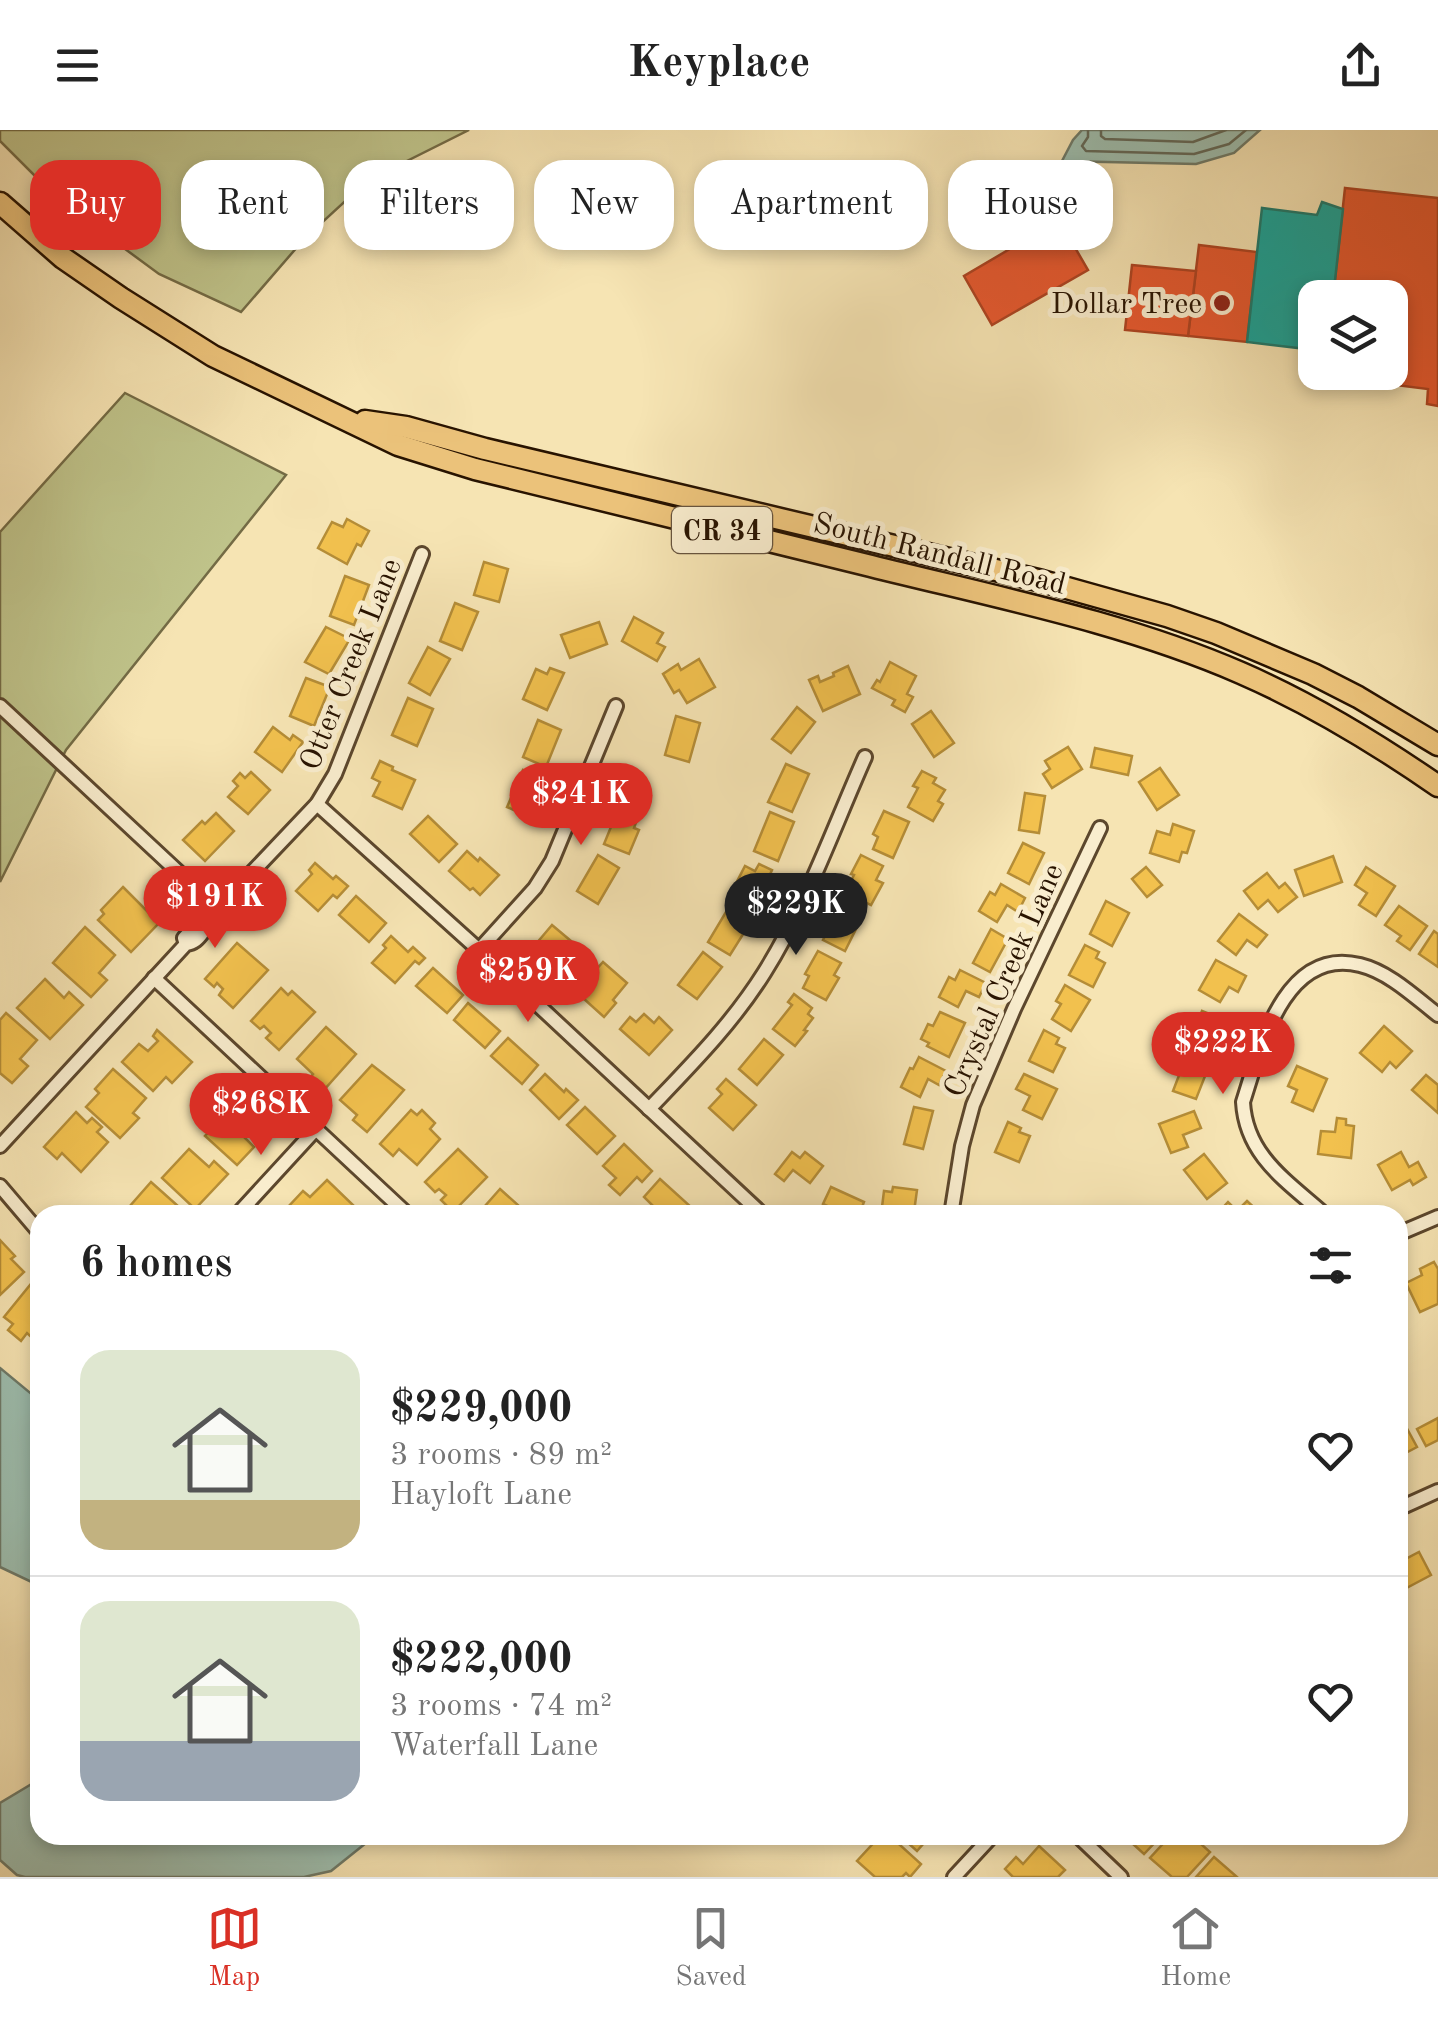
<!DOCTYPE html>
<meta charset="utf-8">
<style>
body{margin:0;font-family:"Old Standard TT",serif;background:#f6f6f6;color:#222;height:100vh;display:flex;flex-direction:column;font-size:38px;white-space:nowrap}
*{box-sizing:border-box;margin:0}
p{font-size:32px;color:#767676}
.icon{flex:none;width:55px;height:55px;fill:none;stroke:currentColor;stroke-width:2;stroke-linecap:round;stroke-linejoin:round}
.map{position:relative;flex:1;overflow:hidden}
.sheet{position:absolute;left:30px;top:1075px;width:1378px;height:640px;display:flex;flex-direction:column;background:#fff;border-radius:30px;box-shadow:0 5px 15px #0003}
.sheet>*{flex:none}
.guide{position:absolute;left:30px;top:30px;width:1380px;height:90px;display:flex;gap:20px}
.controls{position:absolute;left:1298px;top:150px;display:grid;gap:20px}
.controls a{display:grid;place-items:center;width:110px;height:110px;border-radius:20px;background:#fff;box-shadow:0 5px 15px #0003;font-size:50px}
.price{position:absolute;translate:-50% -85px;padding:0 22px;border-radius:35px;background:#d93025;color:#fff;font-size:32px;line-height:65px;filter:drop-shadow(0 2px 5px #0008)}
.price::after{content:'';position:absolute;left:50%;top:60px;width:30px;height:22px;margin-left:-15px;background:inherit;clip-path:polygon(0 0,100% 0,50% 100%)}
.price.current{background:#222;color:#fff}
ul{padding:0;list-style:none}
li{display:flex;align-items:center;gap:30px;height:250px;padding:0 50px}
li+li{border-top:2px solid #e0e0e0}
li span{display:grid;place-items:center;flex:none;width:280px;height:200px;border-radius:30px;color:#555}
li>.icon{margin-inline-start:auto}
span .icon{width:120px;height:120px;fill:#fffc;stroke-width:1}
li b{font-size:42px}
h2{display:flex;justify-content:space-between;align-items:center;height:120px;padding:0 50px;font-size:42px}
.tag{padding:0 35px;border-radius:30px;background:#fff;box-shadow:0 5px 15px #0003;font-size:35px;line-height:90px}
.tag.current{background:#d93025;color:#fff}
header{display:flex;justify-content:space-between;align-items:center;height:130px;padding:0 50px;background:#fff;font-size:45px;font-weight:800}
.dock{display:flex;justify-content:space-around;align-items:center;height:140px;border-top:2px solid #e0e0e0;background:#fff;font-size:28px;color:#767676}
.dock a{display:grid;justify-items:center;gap:5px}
.dock .current{color:#d93025}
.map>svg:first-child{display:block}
.green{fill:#bfc38a;stroke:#746b45;stroke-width:2.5}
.water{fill:#9dbeaf;stroke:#6e7a69;stroke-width:2.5}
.homes{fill:#f2c14e;stroke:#b58d37;stroke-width:2.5}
.shops{fill:#e4572e;stroke:#ac4320;stroke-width:2.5}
.public{fill:#17a398;stroke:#1c786a;stroke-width:2.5}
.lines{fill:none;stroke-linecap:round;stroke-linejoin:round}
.shore{stroke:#626858;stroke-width:2.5}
.minor-casing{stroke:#5c472d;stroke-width:18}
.primary-casing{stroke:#281300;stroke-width:25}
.minor{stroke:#f9edce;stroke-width:12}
.primary{stroke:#ebc27a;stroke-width:20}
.poi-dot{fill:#8f2418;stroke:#f9edce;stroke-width:4}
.labels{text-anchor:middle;stroke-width:10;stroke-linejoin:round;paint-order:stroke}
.shield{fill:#f9edce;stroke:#67543e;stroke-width:2.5}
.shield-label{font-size:28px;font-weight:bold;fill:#281300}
.poi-label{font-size:30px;fill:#281300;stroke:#f9edce;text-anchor:end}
.street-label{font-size:30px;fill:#281300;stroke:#f9edce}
</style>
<header><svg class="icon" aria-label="menu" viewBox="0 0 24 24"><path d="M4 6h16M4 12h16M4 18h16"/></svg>Keyplace<svg class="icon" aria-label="share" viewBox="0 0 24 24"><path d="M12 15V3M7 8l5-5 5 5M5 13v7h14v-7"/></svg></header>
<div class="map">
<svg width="1438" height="1747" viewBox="0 0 1438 1747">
<rect width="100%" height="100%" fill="#f6e4b3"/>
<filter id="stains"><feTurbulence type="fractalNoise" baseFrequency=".002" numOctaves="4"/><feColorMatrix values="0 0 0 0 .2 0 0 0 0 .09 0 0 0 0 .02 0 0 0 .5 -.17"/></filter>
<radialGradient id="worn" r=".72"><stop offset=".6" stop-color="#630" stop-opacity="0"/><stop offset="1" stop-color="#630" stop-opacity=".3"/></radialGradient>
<g class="green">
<path d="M0,0H469L367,51L305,108L241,182L159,144L60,71L0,11Z"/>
<path d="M125,263L286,345L66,620L0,752V402Z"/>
</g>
<g class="water">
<path d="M1082,0H1260L1234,23L1196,34L1062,31L1073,10Z"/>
<path d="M0,1238L40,1271V1456L0,1437Z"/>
<path d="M40,1649V1705H376L331,1741L304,1747H25L17,1745L0,1730V1673Z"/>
</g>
<g class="homes">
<path d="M347,389L369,401L361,416L357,414L347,434L318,418L332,392L343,397Z"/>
<path d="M484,432L508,439L499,472L474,465Z"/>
<path d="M345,446L369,455L354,495L330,486Z"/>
<path d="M455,473L478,482L462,520L440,511Z"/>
<path d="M634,487L663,503L657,513L665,517L657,531L622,511Z"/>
<path d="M599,492L607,514L570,528L561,505Z"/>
<path d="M326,497L350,509L329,544L305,532Z"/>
<path d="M428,517L450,529L430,565L409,553Z"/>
<path d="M699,529L715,557L687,573L679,560L674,563L663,544L678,534L681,540Z"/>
<path d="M890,532L916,546L907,564L913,567L905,582L892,575L895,570L872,558L877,550L880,552Z"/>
<path d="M848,536L860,564L823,581L809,550L818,546L820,552L834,546L833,543Z"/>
<path d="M550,538L564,543L547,580L523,569L536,539L547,544Z"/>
<path d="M306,548L330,557L314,596L290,586Z"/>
<path d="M408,568L433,579L417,616L392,605Z"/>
<path d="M797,577L815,592L791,623L772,609Z"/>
<path d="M931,581L954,613L934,627L912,594Z"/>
<path d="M676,586L700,593L689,632L665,625Z"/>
<path d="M538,590L561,600L546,637L523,627Z"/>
<path d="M273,597L290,610L293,605L303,612L282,642L255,622Z"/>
<path d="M1068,617L1082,639L1052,658L1043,644L1050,639L1045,631Z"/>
<path d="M1095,618L1132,626L1128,645L1091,637Z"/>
<path d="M380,631L393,637L392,640L415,650L402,679L373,666L380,652L372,648Z"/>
<path d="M786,634L809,644L792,682L768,672Z"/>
<path d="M1160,638L1179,665L1157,680L1139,652Z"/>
<path d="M523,640L546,650L529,687L507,677Z"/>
<path d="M922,641L936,648L933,653L945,660L938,671L943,674L933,691L908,677L918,658L913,656Z"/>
<path d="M251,642L270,660L248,684L228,667L238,656L233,651L240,643L245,648Z"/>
<path d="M1025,663L1045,666L1039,703L1019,700Z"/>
<path d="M615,675L639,684L634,698L639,700L629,724L604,714L613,692L609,690Z"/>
<path d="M884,681L909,692L893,728L873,719L878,707L873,704Z"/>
<path d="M770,682L794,692L778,731L754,721Z"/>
<path d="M216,683L234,701L205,731L183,710L202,691L205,694Z"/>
<path d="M428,686L457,714L439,732L410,704Z"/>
<path d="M1173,694L1194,701L1187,723L1182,722L1179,732L1150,723L1157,701L1170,705Z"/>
<path d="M1023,713L1044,723L1029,754L1008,743Z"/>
<path d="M467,721L478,731L480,728L499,745L480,765L473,758L470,760L449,741Z"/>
<path d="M598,725L619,738L598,774L577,761Z"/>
<path d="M861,725L883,736L876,750L883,753L871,775L847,763L852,754L850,753L854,745L851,744Z"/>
<path d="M1333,726L1342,752L1304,766L1295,740Z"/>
<path d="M315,733L333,749L336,746L348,756L337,768L333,765L318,781L296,761L312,744L309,740Z"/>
<path d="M759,734L772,740L755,777L730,765L745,736L755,741Z"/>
<path d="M1146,737L1162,755L1147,767L1132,749Z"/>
<path d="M1366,737L1395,756L1376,786L1359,775L1367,763L1355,755Z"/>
<path d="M1267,743L1279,758L1285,753L1297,767L1278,782L1268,770L1258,779L1244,761Z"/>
<path d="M1001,754L1025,768L1018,782L1007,775L997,792L979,781L990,762L995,765Z"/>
<path d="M123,757L159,793L131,822L98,790L104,784L101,780Z"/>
<path d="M356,766L386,793L369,812L339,785Z"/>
<path d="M1106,771L1129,783L1112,816L1090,804Z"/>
<path d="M841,774L863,785L845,821L823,810Z"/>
<path d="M1399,776L1427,796L1410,820L1397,811L1401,806L1385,795Z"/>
<path d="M729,777L752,790L730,825L708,812Z"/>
<path d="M1239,784L1267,805L1257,817L1247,810L1236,825L1218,811Z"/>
<path d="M552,795L571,811L567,816L578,826L560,846L539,827L543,822L535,815Z"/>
<path d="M85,797L115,825L99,843L107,850L91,867L53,833Z"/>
<path d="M991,799L1008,809L990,842L973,833Z"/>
<path d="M1434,801L1438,804V837L1419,824Z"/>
<path d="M391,806L408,822L413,817L425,828L419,834L415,831L395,853L372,833L386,818L383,815Z"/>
<path d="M237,813L268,840L233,878L219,865L223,859L217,853L214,857L205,849Z"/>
<path d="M1085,815L1099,822L1096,828L1105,833L1093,857L1069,845Z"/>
<path d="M818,821L841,833L834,845L839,848L826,870L803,858L809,846L805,844Z"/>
<path d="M703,822L722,837L697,869L678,855Z"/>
<path d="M1216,830L1246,846L1238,862L1229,857L1220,872L1199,860Z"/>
<path d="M603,832L627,853L613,870L616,873L604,887L583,868L589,860L583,854Z"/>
<path d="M433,838L463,865L447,883L416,856Z"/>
<path d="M960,840L986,853L979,867L966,861L958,877L939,867L949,847L955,850Z"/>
<path d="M45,849L64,868L69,862L83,875L50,909L17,878Z"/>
<path d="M1065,855L1090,870L1071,901L1052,889L1061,874L1056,871Z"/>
<path d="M281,858L288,865L292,861L315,882L279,920L266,908L271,903L264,896L260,899L251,891Z"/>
<path d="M794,864L812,878L808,884L813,888L804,900L807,901L795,916L773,899L792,875L788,872Z"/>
<path d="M468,873L500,901L485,918L454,890Z"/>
<path d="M1202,881L1227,891L1213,925L1189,915Z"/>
<path d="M940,882L965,893L949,927L927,916L929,913L921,909L928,894L933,896Z"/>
<path d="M6,883L37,910L20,929L28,936L12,953L0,943V890Z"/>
<path d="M644,884L654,893L659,887L672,900L649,925L620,899L630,887L636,892Z"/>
<path d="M1384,896L1412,921L1396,938L1390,932L1382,942L1360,923Z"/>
<path d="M326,897L356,924L323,961L309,949L313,944L297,929Z"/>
<path d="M157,900L192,932L172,953L166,947L153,961L122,932L139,914L148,921L158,911L153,906Z"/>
<path d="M1044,900L1059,908L1056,914L1065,918L1053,942L1029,931Z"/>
<path d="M508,908L538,935L522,954L491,926Z"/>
<path d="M764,909L783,925L757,955L739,939Z"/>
<path d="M919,927L946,941L939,955L928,949L920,967L901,957L910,938L913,939Z"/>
<path d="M1186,927L1209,936L1196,969L1173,961Z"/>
<path d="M372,935L404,960L367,1002L353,990L357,985L340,970Z"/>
<path d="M1297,936L1327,949L1313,981L1292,972L1297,960L1288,956Z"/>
<path d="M113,939L146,968L133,983L139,988L120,1008L86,977L99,963L95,959Z"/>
<path d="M545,944L564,962L566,959L578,970L559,989L530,960Z"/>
<path d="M1024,944L1057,959L1042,989L1023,980L1030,966L1016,959Z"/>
<path d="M1426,945L1438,955V983L1412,960Z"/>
<path d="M726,949L756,975L733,1000L709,978L722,964L717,959Z"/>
<path d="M232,965L265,997L255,1008L250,1003L245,1008L254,1017L237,1035L205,1006L218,992L212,986Z"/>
<path d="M585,977L615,1006L597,1024L567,995Z"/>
<path d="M914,977L933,981L923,1019L904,1014Z"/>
<path d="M411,980L417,985L422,980L435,993L430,999L440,1009L417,1035L399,1019L393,1026L380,1014Z"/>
<path d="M1194,981L1201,998L1183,1005L1188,1017L1171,1023L1159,994Z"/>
<path d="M76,982L87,993L92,988L102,997L97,1002L108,1012L81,1042L62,1023L57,1029L44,1017Z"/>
<path d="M1337,988L1346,989V995L1354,996L1351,1028L1318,1024L1321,1001L1335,1002Z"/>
<path d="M1008,992L1021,998L1019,1002L1030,1006L1019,1032L995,1022Z"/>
<path d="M624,1014L652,1041L642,1052L637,1047L620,1065L609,1055L616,1048L603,1036Z"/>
<path d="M189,1019L209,1037L214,1031L228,1044L195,1079L162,1048Z"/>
<path d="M458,1019L487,1047L453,1082L441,1070L446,1065L439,1059L435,1062L425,1052Z"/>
<path d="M792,1022L800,1028L805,1022L823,1036L810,1053L793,1040L784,1051L775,1044Z"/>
<path d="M1401,1022L1409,1037L1418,1032L1426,1047L1413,1055L1410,1050L1392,1060L1378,1035Z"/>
<path d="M1204,1024L1227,1053L1207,1069L1184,1040Z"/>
<path d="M660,1049L691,1077L684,1085H662L644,1067Z"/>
<path d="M327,1050L354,1076L348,1082L351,1085H296L288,1077L303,1061L310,1067Z"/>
<path d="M151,1052L188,1085H122Z"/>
<path d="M831,1057L864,1072L859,1085H846L823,1074Z"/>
<path d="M893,1057L917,1060L914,1082L905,1081V1085H881L884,1061L892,1062Z"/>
<path d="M500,1059L529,1085H477Z"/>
<path d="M1247,1071L1260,1083L1259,1085H1216L1228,1072L1237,1081Z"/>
<path d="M0,1110L15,1126L11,1129L24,1142L0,1165Z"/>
<path d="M1434,1132L1438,1139V1174L1420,1182L1406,1153L1422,1145L1420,1139Z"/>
<path d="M30,1155L40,1162V1215L27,1203L21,1211L8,1200L13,1194L4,1187Z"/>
<path d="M1438,1288V1310L1426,1316L1417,1299Z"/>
<path d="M1404,1293L1417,1317L1398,1327V1297Z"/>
<path d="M1419,1422L1431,1445L1399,1462L1398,1433Z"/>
<path d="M881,1705H889L921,1734L910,1747L906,1743L902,1747H875L857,1731Z"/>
<path d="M899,1705H931L917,1721Z"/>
<path d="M1131,1705H1162L1144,1724L1132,1713L1135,1709Z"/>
<path d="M1171,1705H1191L1210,1722L1187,1747H1172L1150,1728Z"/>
<path d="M1039,1716L1065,1740L1058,1747H1013L1005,1739L1016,1727L1023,1734Z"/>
<path d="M1214,1727L1237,1747H1196Z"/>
</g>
<g class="shops">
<path d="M1345,58L1438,68V276L1427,274L1428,259L1324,246L1325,242H1390V168H1333Z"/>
<path d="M1059,90L1088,140L992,195L964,146Z"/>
<path d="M1199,115L1257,122L1247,212L1188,206Z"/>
<path d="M1132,135L1196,141L1188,206L1125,200Z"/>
</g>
<path class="public" d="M1322,72L1343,79L1333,168H1315V220L1247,212L1262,78L1317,85Z"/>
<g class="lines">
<g class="shore">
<path d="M1088,0V7L1082,16L1086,21L1194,24L1229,14L1246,0"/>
<path d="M1101,0V6L1105,9L1193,12L1226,0"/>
</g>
<g class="minor-casing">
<g id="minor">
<path d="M0,576L218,779"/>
<path d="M317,674L479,820L763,1085"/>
<path d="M186,814L184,808L196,795H202L205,792L317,674L335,644L422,424"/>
<path d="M479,820L535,758L552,731L616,576"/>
<path d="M154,848L408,1085"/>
<path d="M649,979C690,936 732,894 764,843C806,776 833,699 865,627"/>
<path d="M0,1016L186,814C194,813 198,809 203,802L202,795"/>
<path d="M0,1056L40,1103"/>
<path d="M237,1085L316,999"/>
<path d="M951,1085L962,1016L973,975L1014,879L1100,698"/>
<path d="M1325,1085C1287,1051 1246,1026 1243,972C1260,919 1284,816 1360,835C1389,842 1415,867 1438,885"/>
<path d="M1398,1104L1438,1087"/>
<path d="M1398,1379L1438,1361"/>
<path d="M1077,1705L1121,1747"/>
<path d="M954,1747L993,1705"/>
</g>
</g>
<g class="primary-casing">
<g id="primary">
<path d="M0,73L63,128L121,168L213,226L398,315L475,339C607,372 739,404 871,436C995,467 1124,492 1241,543C1310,573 1376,613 1438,656"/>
<path d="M365,291L406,297L485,319L1042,451L1167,486L1216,503L1313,544L1358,567L1438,615"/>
</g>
</g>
<use href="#minor" class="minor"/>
<use href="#primary" class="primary"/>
</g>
<circle class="poi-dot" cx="1222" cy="173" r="10"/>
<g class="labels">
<rect class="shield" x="672" y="377" width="100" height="46" rx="8"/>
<g class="shield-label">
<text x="722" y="410">CR 34</text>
</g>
<g class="poi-label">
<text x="1202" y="183">Dollar Tree</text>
</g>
<g class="street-label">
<text transform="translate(940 423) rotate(14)" y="10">South Randall Road</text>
<text transform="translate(350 534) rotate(-68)" y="10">Otter Creek Lane</text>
<text transform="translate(1003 850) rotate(-66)" y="10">Crystal Creek Lane</text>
</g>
</g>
<rect width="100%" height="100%" filter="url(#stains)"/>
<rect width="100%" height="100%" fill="url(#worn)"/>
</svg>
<div class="controls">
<a><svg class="icon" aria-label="layers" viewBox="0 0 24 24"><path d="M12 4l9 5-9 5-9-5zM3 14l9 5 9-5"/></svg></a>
</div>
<b class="price" style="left:581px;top:718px">$241K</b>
<b class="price" style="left:215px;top:821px">$191K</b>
<b class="price current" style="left:796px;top:828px">$229K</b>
<b class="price" style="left:528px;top:895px">$259K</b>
<b class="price" style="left:1223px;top:967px">$222K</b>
<b class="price" style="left:261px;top:1028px">$268K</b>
<div class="guide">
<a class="tag current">Buy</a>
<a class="tag">Rent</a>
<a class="tag">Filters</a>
<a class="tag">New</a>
<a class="tag">Apartment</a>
<a class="tag">House</a>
</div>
<section class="sheet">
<h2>6 homes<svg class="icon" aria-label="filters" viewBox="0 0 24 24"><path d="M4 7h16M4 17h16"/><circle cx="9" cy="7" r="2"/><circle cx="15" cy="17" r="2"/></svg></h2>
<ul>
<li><span style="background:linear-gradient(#dfe7d0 75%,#c2b280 0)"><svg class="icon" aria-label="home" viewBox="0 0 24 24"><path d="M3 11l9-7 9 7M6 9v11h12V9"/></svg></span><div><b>$229,000</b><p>3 rooms · 89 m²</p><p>Hayloft Lane</p></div><svg class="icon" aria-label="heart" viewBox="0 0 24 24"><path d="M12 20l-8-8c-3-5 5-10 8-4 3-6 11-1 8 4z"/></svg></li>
<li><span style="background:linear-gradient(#dfe7d0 70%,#9aa5b1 0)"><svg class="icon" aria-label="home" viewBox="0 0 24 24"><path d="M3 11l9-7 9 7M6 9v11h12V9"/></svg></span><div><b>$222,000</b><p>3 rooms · 74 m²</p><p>Waterfall Lane</p></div><svg class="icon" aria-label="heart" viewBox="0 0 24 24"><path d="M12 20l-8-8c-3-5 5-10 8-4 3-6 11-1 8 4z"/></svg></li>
</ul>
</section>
</div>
<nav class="dock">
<a class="current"><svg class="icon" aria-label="map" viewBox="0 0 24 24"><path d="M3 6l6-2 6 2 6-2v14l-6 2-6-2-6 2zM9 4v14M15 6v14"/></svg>Map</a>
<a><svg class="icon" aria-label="saved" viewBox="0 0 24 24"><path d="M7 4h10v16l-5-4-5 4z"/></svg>Saved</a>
<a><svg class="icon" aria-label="home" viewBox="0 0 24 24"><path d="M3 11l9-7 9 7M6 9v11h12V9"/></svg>Home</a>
</nav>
